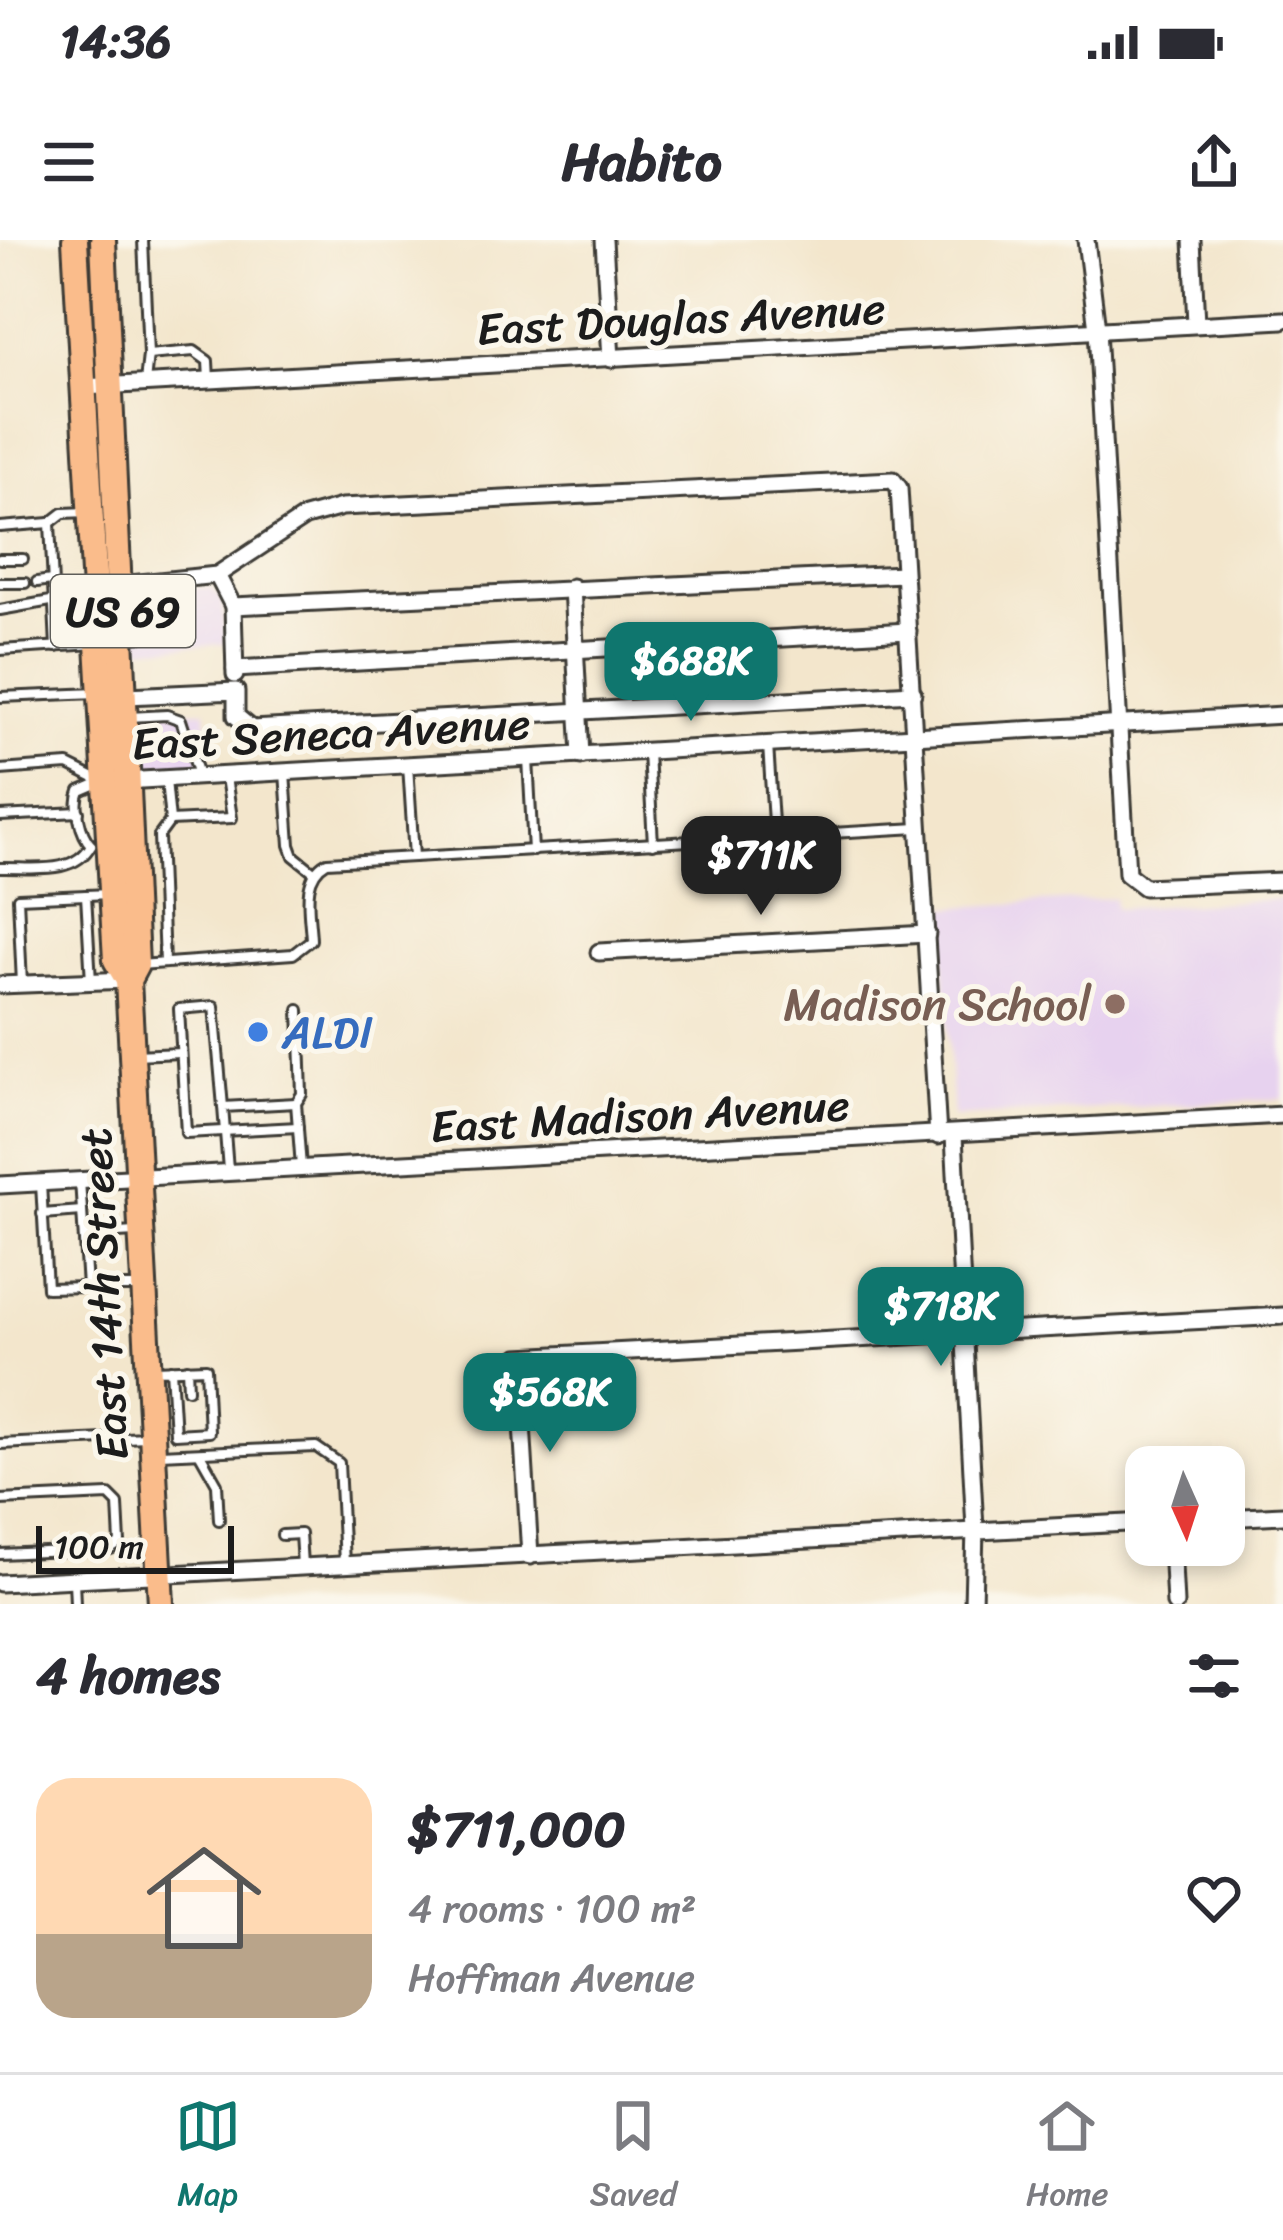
<!DOCTYPE html>
<meta charset="utf-8">
<style>
body{margin:0;font-family:Sriracha,sans-serif;background:#f2f2f3;color:#2b2b33;height:100vh;display:flex;flex-direction:column;font-size:45px;white-space:nowrap}
*{box-sizing:border-box;margin:0}
p{font-size:39px;color:#7c7c81}
.icon{flex:none;width:66px;height:66px;fill:none;stroke:currentColor;stroke-width:2;stroke-linecap:round;stroke-linejoin:round}
.map{position:relative;height:1364px;overflow:hidden}
.panel{display:flex;flex-direction:column;background:#fff;flex:1}
.panel>*{flex:none}
.needle{width:78px;rotate:177deg}
.buttons{position:absolute;left:1125px;top:1206px;display:grid;gap:24px}
.buttons a{display:grid;place-items:center;width:120px;height:120px;border-radius:24px;background:#fff;box-shadow:0 6px 18px #0003;font-size:60px}
.scale{position:absolute;left:36px;bottom:30px;width:198px;box-sizing:border-box;padding-left:12px;border:6px solid #1c1c1c;border-top:0;font-size:33px;line-height:42px;white-space:nowrap;color:#1c1c1c;-webkit-text-stroke:9px #fbf7ec;paint-order:stroke}
.price{position:absolute;translate:-50% -102px;padding:0 27px;border-radius:24px;background:#0f766e;color:#fff;font-size:39px;line-height:78px;filter:drop-shadow(0 3px 6px #0008)}
.price::after{content:'';position:absolute;left:50%;top:72px;width:36px;height:27px;margin-left:-18px;background:inherit;clip-path:polygon(0 0,100% 0,50% 100%)}
.price.current{background:#222;color:#fff}
ul{padding:0;list-style:none}
li{display:flex;align-items:center;gap:36px;height:300px;padding:0 36px}
li+li{border-top:3px solid #e1e1e2}
li span{display:grid;place-items:center;flex:none;width:336px;height:240px;border-radius:36px;color:#555}
li>.icon{margin-inline-start:auto}
span .icon{width:144px;height:144px;fill:#fffc;stroke-width:1}
li b{font-size:51px}
h2{display:flex;justify-content:space-between;align-items:center;height:144px;padding:0 36px;font-size:51px}
.status{display:flex;justify-content:space-between;align-items:center;height:84px;padding:0 60px;background:#fff;direction:ltr}
.status svg{height:33px;fill:currentColor}
header{display:flex;justify-content:space-between;align-items:center;height:156px;padding:0 36px;background:#fff;font-size:54px;font-weight:800}
.tabs{display:flex;justify-content:space-around;align-items:center;height:168px;border-top:3px solid #e1e1e2;background:#fff;font-size:33px;color:#7c7c81}
.tabs a{display:grid;justify-items:center;gap:6px}
.tabs .current{color:#0f766e}
.map>svg:first-child{display:block}
.built{fill:#e7d2ef}
.lines{fill:none;stroke-linecap:round;stroke-linejoin:round}
.lane-casing{stroke:#3c3a36;stroke-width:14}
.street-casing{stroke:#3c3a36;stroke-width:21}
.primary-casing{stroke:#3c3a36;stroke-width:30}
.lane{stroke:#fff;stroke-width:8}
.street{stroke:#fff;stroke-width:15}
.primary{stroke:#fabc8b;stroke-width:24}
.education-dot{fill:#8d6e63;stroke:#fbf7ec;stroke-width:4.5}
.shop-dot{fill:#3f7fe0;stroke:#fbf7ec;stroke-width:4.5}
.labels{text-anchor:middle;stroke-width:10;stroke-linejoin:round;paint-order:stroke}
.shield{fill:#fbf7ec;stroke:#5f5e5a;stroke-width:3}
.shield-label{font-size:42px;font-weight:bold;fill:#1c1c1c}
.street-label{font-size:45px;fill:#1c1c1c;stroke:#fbf7ec}
.education-label{font-size:45px;fill:#785e54;stroke:#fbf7ec;text-anchor:end}
.shop-label{font-size:45px;fill:#366cbe;stroke:#fbf7ec;text-anchor:start}
</style>
<div class="status"><b>14:36</b><svg viewBox="0 0 49 12"><path d="M0 12V9h3v3zM5 12V6h3v6zM10 12V3h3v9zM15 12V0h3v12zM26 1h20v11H26zM47 4h2v5h-2z"/></svg></div>
<header><svg class="icon" aria-label="menu" viewBox="0 0 24 24"><path d="M4 6h16M4 12h16M4 18h16"/></svg>Habito<svg class="icon" aria-label="share" viewBox="0 0 24 24"><path d="M12 15V3M7 8l5-5 5 5M5 13v7h14v-7"/></svg></header>
<div class="map">
<svg width="1283" height="1364" viewBox="0 0 1283 1364">
<rect width="100%" height="100%" fill="#fbf7ec"/>
<filter id="ink" filterUnits="userSpaceOnUse"><feTurbulence type="fractalNoise" baseFrequency=".00833" numOctaves="2"/><feDisplacementMap in="SourceGraphic" scale="24" xChannelSelector="R" yChannelSelector="G"/><feConvolveMatrix kernelMatrix="1 2 1 2 8 2 1 2 1" color-interpolation-filters="sRGB"/></filter>
<filter id="wash" filterUnits="userSpaceOnUse"><feTurbulence type="fractalNoise" baseFrequency=".004" numOctaves="4" result="noise"/><feDisplacementMap in="SourceGraphic" scale="48" xChannelSelector="R" yChannelSelector="G"/><feGaussianBlur stdDeviation="2.7" result="paint"/><feColorMatrix in="noise" values="0 0 0 0 0 0 0 0 0 0 0 0 0 0 0 0 0 1.4 0 .05"/><feComposite in="paint" operator="in"/></filter>
<g filter="url(#wash)">
<rect width="100%" height="100%" fill="#f3e6cc"/>
<g class="built">
<path d="M211,347L222,360L225,404L132,409L130,361L137,351Z"/>
<path d="M206,470L208,529L142,528L135,472Z"/>
<path d="M1114,658L1115,669L1283,659V859L953,877L941,668Z"/>
</g>
</g>
<g filter="url(#ink)">
<g class="lines">
<g class="lane-casing">
<g id="lane">
<path d="M143,0L148,115"/>
<path d="M145,142L148,115L194,111L208,121L209,140"/>
<path d="M50,283L56,407"/>
<path d="M0,287L50,283L63,273L87,272"/>
<path d="M0,319H23"/>
<path d="M37,342L52,340"/>
<path d="M0,343H25"/>
<path d="M0,370L79,356L91,349"/>
<path d="M126,397L148,396"/>
<path d="M0,410L94,404"/>
<path d="M0,457L97,453"/>
<path d="M129,477L167,475L181,480L199,535"/>
<path d="M768,505L774,598"/>
<path d="M648,512L653,604"/>
<path d="M528,519L533,611"/>
<path d="M408,525L414,617"/>
<path d="M0,530L68,525L102,542"/>
<path d="M285,532L290,605L294,616L314,632"/>
<path d="M0,576L79,572"/>
<path d="M170,581L232,578L226,537"/>
<path d="M91,605C80,594 74,565 80,551L101,542"/>
<path d="M0,628C32,627 74,636 91,605"/>
<path d="M164,723L159,596L170,581L166,540"/>
<path d="M139,725L293,714L311,700C310,673 300,637 327,622L918,588"/>
<path d="M91,742L86,655L110,654"/>
<path d="M22,744L18,658L86,655"/>
<path d="M134,815L181,813"/>
<path d="M296,863L302,854L299,770"/>
<path d="M223,867L214,766L179,769L186,893L298,887"/>
<path d="M228,930L223,867L296,863L301,927"/>
<path d="M80,940L87,1047H138"/>
<path d="M41,944L47,1048L87,1047"/>
<path d="M42,974L82,971"/>
<path d="M84,995L135,992"/>
<path d="M187,1128L188,1149"/>
<path d="M155,1130L206,1128L209,1192L175,1194L171,1129"/>
<path d="M0,1204L146,1197"/>
<path d="M160,1214L316,1207L339,1223L344,1323"/>
<path d="M200,1214L217,1244L219,1280"/>
<path d="M0,1260L109,1255L118,1264L120,1303L111,1309L0,1314"/>
<path d="M282,1295L300,1294L302,1325"/>
<path d="M74,1340L75,1364"/>
</g>
</g>
<g class="street-casing">
<g id="street">
<path d="M604,0L611,119"/>
<path d="M1086,0L1097,89L1127,634L1144,647L1283,641"/>
<path d="M1192,0L1196,84"/>
<path d="M83,147L1283,80"/>
<path d="M217,335L233,366L903,334"/>
<path d="M111,346L217,335L305,277L342,267L893,240L899,248L938,896"/>
<path d="M572,347L581,516"/>
<path d="M233,366L235,435"/>
<path d="M235,429L908,391"/>
<path d="M127,456L236,451V476L252,489L913,453"/>
<path d="M124,541L1283,475"/>
<path d="M599,712L927,694"/>
<path d="M0,745L128,740"/>
<path d="M954,896L975,1289L973,1364"/>
<path d="M0,945L1283,875"/>
<path d="M1224,1278L1283,1275"/>
<path d="M1172,1305L1175,1364"/>
<path d="M530,1316L518,1117L1283,1076"/>
<path d="M0,1343L1146,1282"/>
</g>
</g>
<g class="primary-casing">
<g id="primary">
<path d="M75,0L116,720L128,740"/>
<path d="M103,0L136,725L128,740L161,1364"/>
</g>
</g>
<use href="#lane" class="lane"/>
<use href="#street" class="street"/>
<use href="#primary" class="primary"/>
</g>
</g>
<circle class="education-dot" cx="1115" cy="764" r="12"/>
<circle class="shop-dot" cx="258" cy="792" r="12"/>
<g class="labels">
<rect class="shield" x="51" y="335" width="144" height="72" rx="9"/>
<g class="shield-label">
<text x="123" y="386">US 69</text>
</g>
<g class="street-label">
<text transform="translate(681 78) rotate(-3)" y="16">East Douglas Avenue</text>
<text transform="translate(331 493) rotate(-3)" y="16">East Seneca Avenue</text>
<text transform="translate(640 875) rotate(-3)" y="16">East Madison Avenue</text>
<text transform="translate(103 1054) rotate(-93)" y="16">East 14th Street</text>
</g>
<g class="education-label">
<text x="1091" y="780">Madison School</text>
</g>
<g class="shop-label">
<text x="282" y="808">ALDI</text>
</g>
</g>
</svg>
<div class="buttons">
<a><svg class="needle" viewBox="-14 -14 28 28"><path d="M0-13l5 13h-10z" fill="#e53935"/><path d="M0 13l5-13h-10z" fill="#7c7c81"/></svg></a>
</div>
<div class="scale">100 m</div>
<b class="price" style="left:691px;top:484px">$688K</b>
<b class="price current" style="left:761px;top:678px">$711K</b>
<b class="price" style="left:941px;top:1129px">$718K</b>
<b class="price" style="left:550px;top:1215px">$568K</b>
</div>
<section class="panel">
<h2>4 homes<svg class="icon" aria-label="filters" viewBox="0 0 24 24"><path d="M4 7h16M4 17h16"/><circle cx="9" cy="7" r="2"/><circle cx="15" cy="17" r="2"/></svg></h2>
<ul>
<li><span style="background:linear-gradient(#ffd9b3 65%,#b9a48a 0)"><svg class="icon" aria-label="home" viewBox="0 0 24 24"><path d="M3 11l9-7 9 7M6 9v11h12V9"/></svg></span><div><b>$711,000</b><p>4 rooms · 100 m²</p><p>Hoffman Avenue</p></div><svg class="icon" aria-label="heart" viewBox="0 0 24 24"><path d="M12 20l-8-8c-3-5 5-10 8-4 3-6 11-1 8 4z"/></svg></li>
</ul>
</section>
<nav class="tabs">
<a class="current"><svg class="icon" aria-label="map" viewBox="0 0 24 24"><path d="M3 6l6-2 6 2 6-2v14l-6 2-6-2-6 2zM9 4v14M15 6v14"/></svg>Map</a>
<a><svg class="icon" aria-label="saved" viewBox="0 0 24 24"><path d="M7 4h10v16l-5-4-5 4z"/></svg>Saved</a>
<a><svg class="icon" aria-label="home" viewBox="0 0 24 24"><path d="M3 11l9-7 9 7M6 9v11h12V9"/></svg>Home</a>
</nav>
